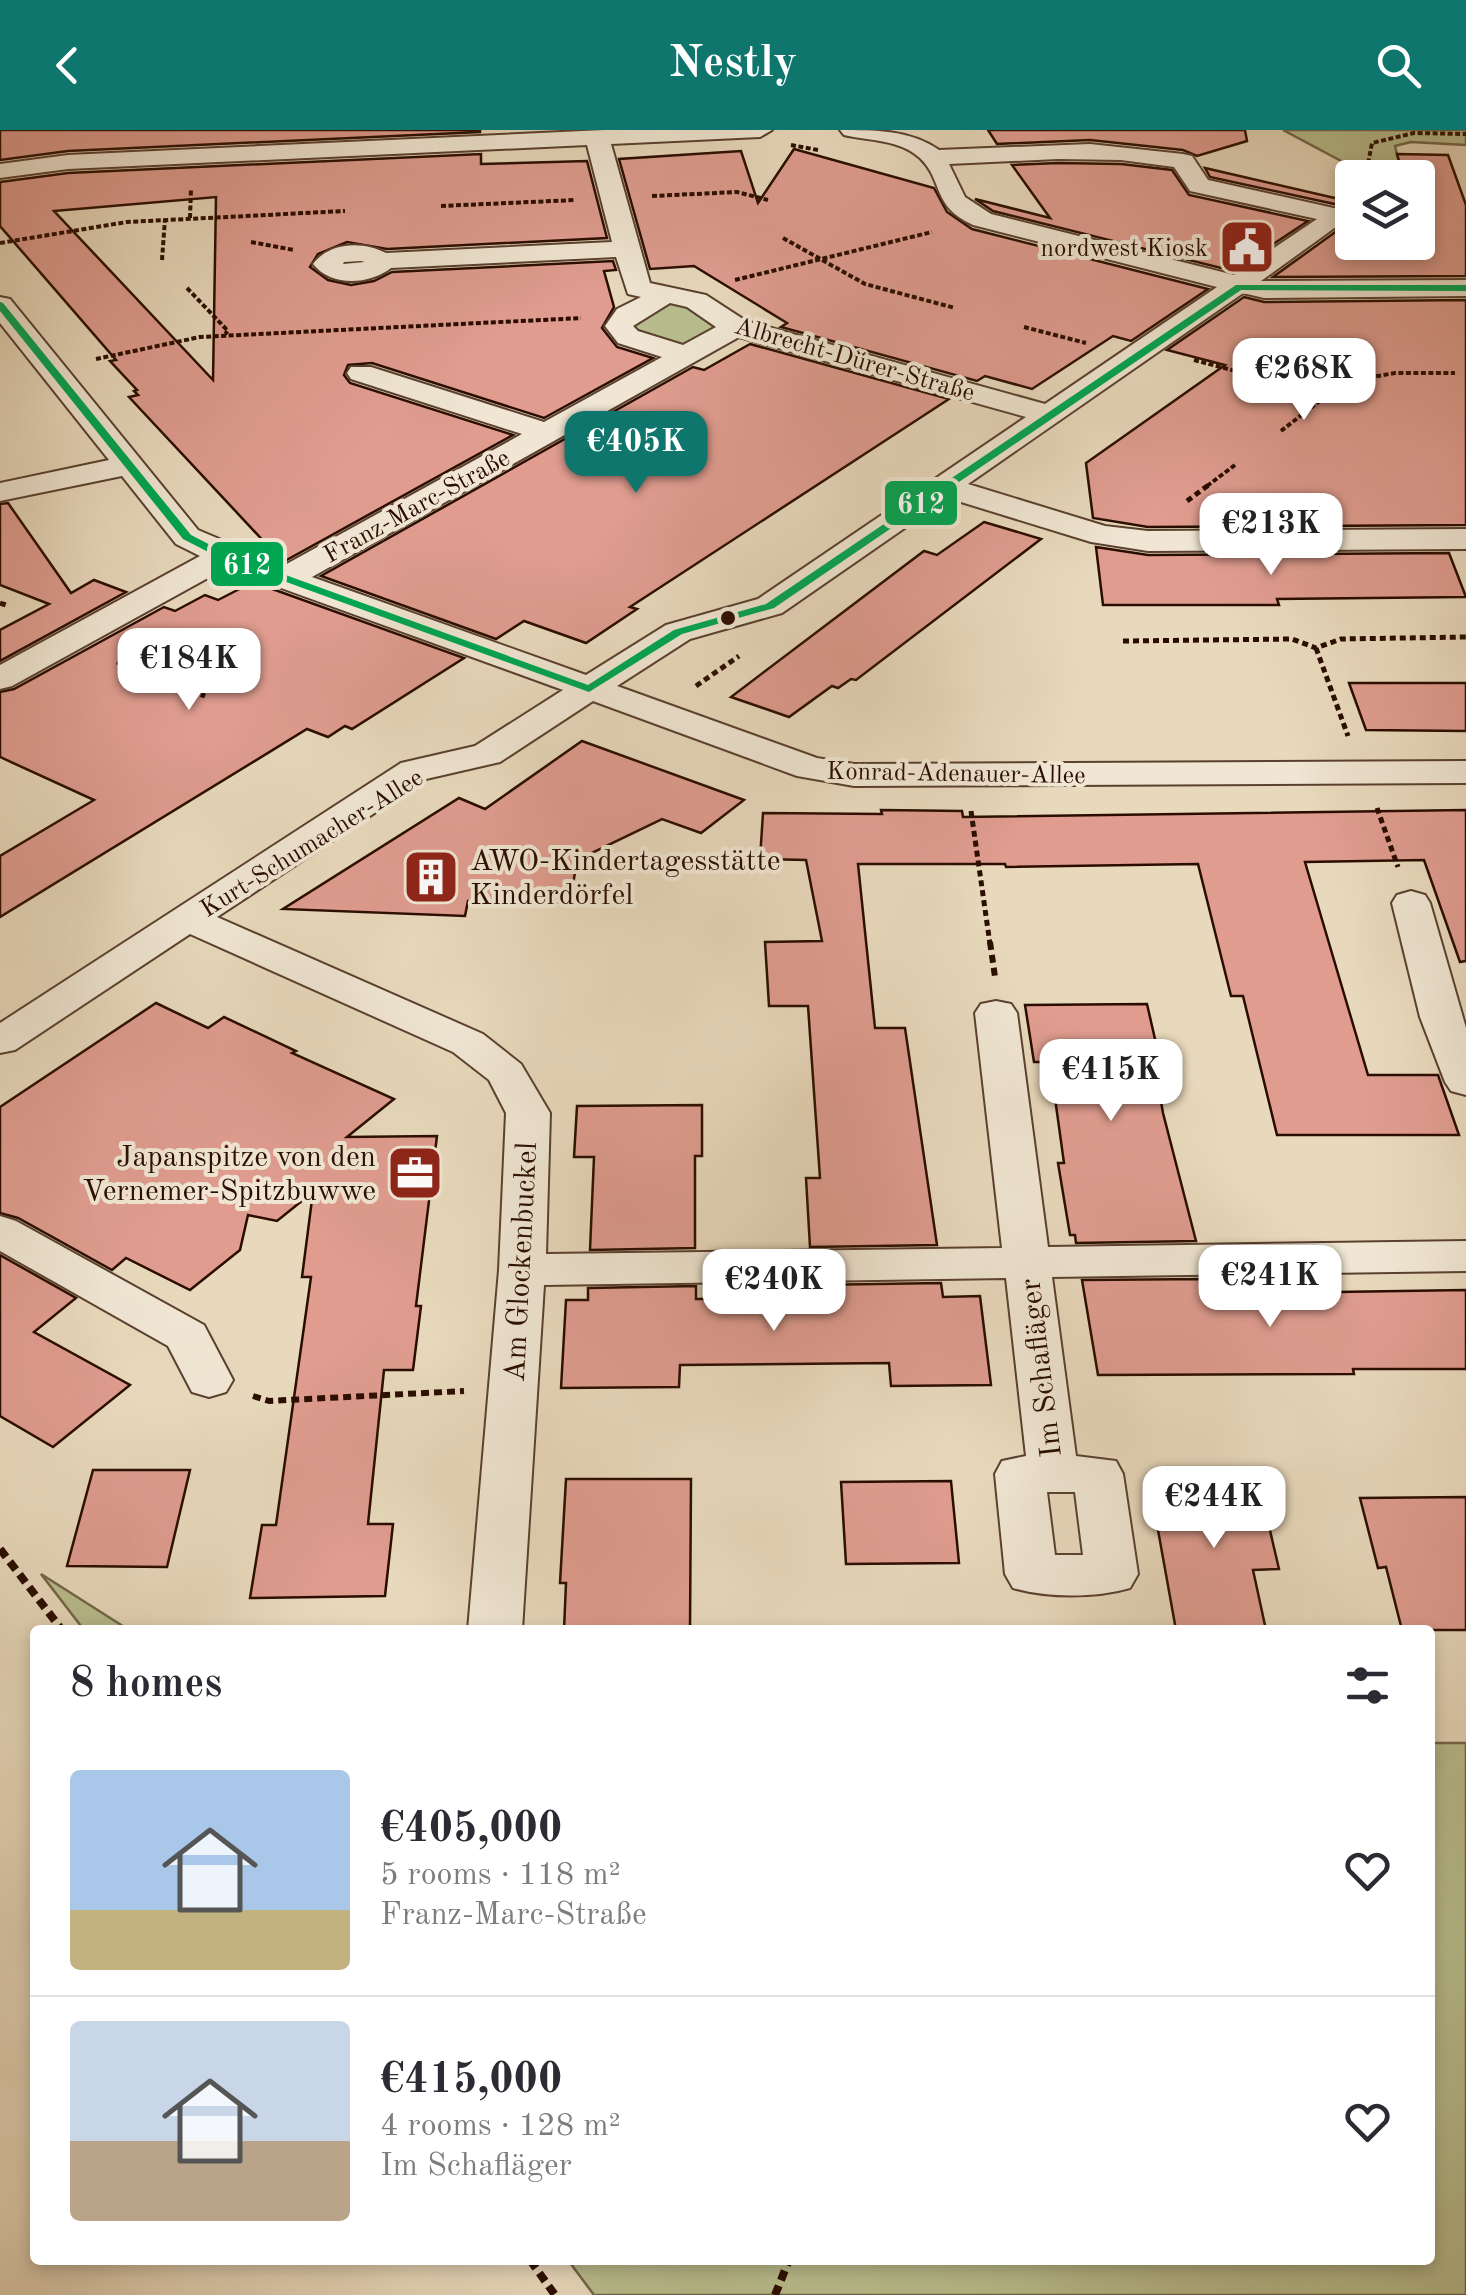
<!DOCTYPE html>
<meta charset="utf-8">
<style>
body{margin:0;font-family:"Old Standard TT",serif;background:#f7f7f7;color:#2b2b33;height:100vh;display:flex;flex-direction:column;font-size:38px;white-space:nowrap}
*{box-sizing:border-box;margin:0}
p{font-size:32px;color:#7c7c81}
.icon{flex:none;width:55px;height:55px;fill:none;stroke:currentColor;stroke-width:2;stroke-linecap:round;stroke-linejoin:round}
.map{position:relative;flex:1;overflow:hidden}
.details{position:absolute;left:30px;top:1495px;width:1405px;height:640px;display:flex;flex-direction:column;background:#fff;border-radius:10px;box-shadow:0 5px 15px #0003}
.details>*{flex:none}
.fabs{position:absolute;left:1335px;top:30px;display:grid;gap:20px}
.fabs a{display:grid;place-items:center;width:100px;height:100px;border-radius:10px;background:#fff;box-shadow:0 5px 15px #0003;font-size:50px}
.price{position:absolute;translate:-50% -85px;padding:0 22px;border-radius:20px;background:#fff;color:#222;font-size:32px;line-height:65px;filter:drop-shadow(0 2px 5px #0008)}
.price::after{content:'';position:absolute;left:50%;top:60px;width:30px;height:22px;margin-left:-15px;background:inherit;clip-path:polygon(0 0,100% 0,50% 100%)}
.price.current{background:#0f766e;color:#fff}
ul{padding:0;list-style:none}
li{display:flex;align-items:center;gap:30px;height:250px;padding:0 40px}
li+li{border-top:2px solid #e1e1e2}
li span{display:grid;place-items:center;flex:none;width:280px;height:200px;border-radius:10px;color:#555}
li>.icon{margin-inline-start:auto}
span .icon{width:120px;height:120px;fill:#fffc;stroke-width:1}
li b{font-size:42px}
h2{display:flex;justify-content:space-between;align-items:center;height:120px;padding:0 40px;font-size:42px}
header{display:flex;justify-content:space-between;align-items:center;height:130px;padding:0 40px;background:#0f766e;color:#fff;font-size:45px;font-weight:700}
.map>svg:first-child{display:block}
.green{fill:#b9be8f;stroke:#726648;stroke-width:2.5}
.building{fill:#df9c8f;stroke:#2a0d00;stroke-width:2.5;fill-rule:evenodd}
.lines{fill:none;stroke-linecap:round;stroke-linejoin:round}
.minor-casing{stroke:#5a402f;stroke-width:4}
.path-far3{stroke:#2a0d00;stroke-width:4;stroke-dasharray:5 2.5;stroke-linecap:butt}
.path-far2{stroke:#2a0d00;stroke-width:5;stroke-dasharray:6 4;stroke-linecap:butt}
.path-far1{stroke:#2a0d00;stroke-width:6;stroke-dasharray:8 5;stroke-linecap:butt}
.path{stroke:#2a0d00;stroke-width:8;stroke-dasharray:10 6;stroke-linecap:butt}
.minor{fill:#f0e6d3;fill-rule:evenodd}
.bus-1-casing{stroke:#f0e6d3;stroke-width:7}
.bus-1{fill:#00a651;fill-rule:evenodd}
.bus-dot{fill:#2a0d00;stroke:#f0e6d3;stroke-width:4}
.labels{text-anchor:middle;stroke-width:8;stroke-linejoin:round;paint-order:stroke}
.far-poi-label{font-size:25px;fill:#2a0d00;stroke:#f0e6d3;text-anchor:end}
.far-street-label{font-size:25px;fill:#2a0d00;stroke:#f0e6d3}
.poi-label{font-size:30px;fill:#2a0d00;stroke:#f0e6d3;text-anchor:start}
.street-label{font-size:30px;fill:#2a0d00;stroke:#f0e6d3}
.line-badge{stroke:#f0e6d3;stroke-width:4}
.badge-label{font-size:28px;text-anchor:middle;font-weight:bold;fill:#fff}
</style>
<header><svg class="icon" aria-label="back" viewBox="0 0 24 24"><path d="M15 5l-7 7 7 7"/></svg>Nestly<svg class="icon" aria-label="search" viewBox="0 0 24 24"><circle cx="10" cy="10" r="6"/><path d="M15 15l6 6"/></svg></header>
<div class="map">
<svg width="1466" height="2165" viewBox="0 0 1466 2165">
<rect width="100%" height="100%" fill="#e8d9bc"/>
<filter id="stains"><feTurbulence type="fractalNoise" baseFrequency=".002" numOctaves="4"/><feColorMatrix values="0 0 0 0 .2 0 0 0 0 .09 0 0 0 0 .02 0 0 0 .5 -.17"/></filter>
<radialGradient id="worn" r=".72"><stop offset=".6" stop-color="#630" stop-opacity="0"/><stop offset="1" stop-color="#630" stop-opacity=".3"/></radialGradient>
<g class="green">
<path d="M1283,0H1466V15L1411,12L1395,16L1401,40L1345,33Z"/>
<path d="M663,171L686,176L716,198L684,216L636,202L632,189Z"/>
<path d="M41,1444L129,1500H84Z"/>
<path d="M1430,1613H1466V2165H594L568,2130H1430Z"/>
</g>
<g class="building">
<path d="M0,0H480V2L68,21L0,30Z"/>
<path d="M988,0H1245L1247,11L1197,26L1183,20L1090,10L997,14Z"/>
<path d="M794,19L934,58L947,82L972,99L1208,159L1131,211L1113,206L1032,259L985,246L977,251L781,197L787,193L694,136L650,139L619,29L741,21L758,73Z"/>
<path d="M481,24V34L587,31L607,108L387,119L347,112L318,124L310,137L328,150L351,155L374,151L392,142L613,131L616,140L604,141L614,177L602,198L617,217L653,228L544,288L372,233L348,235L344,245L350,253L513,305L283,432L129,267L138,265L134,261L137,260L110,231L116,230L0,96V52L68,43ZM216,67L213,250L54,81Z"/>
<path d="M1397,24L1448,25L1466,75V146L1273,147L1352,90V112H1418V48H1404Z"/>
<path d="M1058,33L1121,34L1172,40L1189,65L1308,91L1233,141L993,81L975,69L1050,88L1012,35Z"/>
<path d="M1205,38L1352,72V82L1348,77L1210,47Z"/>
<path d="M1244,167L1264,172L1466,170V395L1148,397L1093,388L1086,333L1225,235L1167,220Z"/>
<path d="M750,214L949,269L630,477L637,479L586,513L524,491L496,509L321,446L693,237L704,240Z"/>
<path d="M8,373L71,463L94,450L126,462L0,531V500L49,474L0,455V374Z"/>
<path d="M984,392L1041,409L856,550L851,549L838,558L832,556L789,587L731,567L924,421L937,425Z"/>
<path d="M1096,417L1148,425L1449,423L1466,467L1277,469L1279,475H1103Z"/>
<path d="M253,452L464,528L352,599L345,596L328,607L307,599L0,787V726L94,670L0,627V562L14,559L164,477L175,481L205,465L218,470Z"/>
<path d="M1349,553H1466V601L1366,600Z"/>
<path d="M582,611L744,670L701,703L662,689L577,730L570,773L468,771L465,786L283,779L459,668L485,679Z"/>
<path d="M881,680L962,681L963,687L1466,680V831L1460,832L1424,730L1305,732L1368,945H1438L1459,1005H1277L1243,866H1231L1198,734L1006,737L1005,734H858L875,898H905L937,1115L810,1117L806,1048H820L808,876H769L765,812L822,811L806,730L760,729L763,683L882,684Z"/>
<path d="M156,873L208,898L224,887L296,921L292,923L394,969L347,1007L437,1006L416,1176H421L413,1240H384L368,1394H393L385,1466L250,1468L262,1395H276L311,1147H302L313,1062L277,1091L248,1085L240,1120L190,1160L126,1128L112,1140L18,1088L0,1083V977Z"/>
<path d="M1147,874L1160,931H1154L1163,983L1196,1111L1076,1113L1075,1105H1070L1058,1033H1064L1050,932H1034L1025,875Z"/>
<path d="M702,975V1026H695V1118L590,1120L594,1027H574L577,976Z"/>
<path d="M0,1125L76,1168L34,1202L130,1255L53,1317L0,1286Z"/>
<path d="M1204,1149L1208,1164L1466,1160V1239H1353L1354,1244L1098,1245L1082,1150Z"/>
<path d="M941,1153L943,1167L980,1166L991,1255L891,1256L889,1233L680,1235L679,1257L561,1258L566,1170H588V1158L696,1156V1169L813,1168L812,1155Z"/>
<path d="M93,1340H190L167,1437L67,1436Z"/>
<path d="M566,1349H691L690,1500H564L566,1453H560Z"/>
<path d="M1258,1349L1279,1439L1253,1440L1266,1500H1176L1149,1350Z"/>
<path d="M951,1351L959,1433L846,1434L841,1352Z"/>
<path d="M1466,1367V1500H1402L1386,1437L1378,1438L1360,1368Z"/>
</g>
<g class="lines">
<g class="minor-casing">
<g id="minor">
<path d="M604,0H772L760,7L611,14L650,153L706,165L746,191L1045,274L1217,157L973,95C931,76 944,51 920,28C899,9 869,11 844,5L840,0C875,0 911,0 939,20L1090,14L1183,24L1192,26L1208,50L1347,81L1351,86L1261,151L1466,150V166L1264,168L1243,163L968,354L1105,396L1148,401L1466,399V419L1148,421L1091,412L948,368L782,483L690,509L617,556L817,628L854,634L1466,631V653L854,656L797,646L593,571L500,632L426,649L217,787L483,904L521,934L550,983L546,1124L1002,1118L975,883L981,874L996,871L1011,874L1017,883L1048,1117L1466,1111V1141L1052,1147L1076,1326L1116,1331L1123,1344L1138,1444L1130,1458C1096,1468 1047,1468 1013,1458L1005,1444L995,1344L1002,1331L1026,1326L1006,1148L544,1155L522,1500H468L499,1140L506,983L489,950L453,922L190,804L15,920L0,923V893L401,633L475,616L563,560L226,438L12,556L0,559V535L200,426L176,414L122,346L0,371V353L109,330L0,193V167L10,169L198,400L283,436L522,304L351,249L347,243L351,237H371L544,292L662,227L618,213L605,196L617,179L641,167L628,164L616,127L391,138C369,155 331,157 313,134C330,112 362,111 386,123L612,112L587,15L68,39L0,48V34L68,25ZM1058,29L1121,30L1174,37L1190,61L1317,89L1234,145L991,84L965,67L949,34ZM361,131L365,132L343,134L344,132ZM670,173L687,177L716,197L683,215L638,201L633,196ZM739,207L1026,287L758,469L666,495L586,545L312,447ZM1047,1362H1075L1083,1425H1055Z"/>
<path d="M1411,761L1425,765L1430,773L1466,898V965L1451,961L1445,952L1420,887L1392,773L1397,765Z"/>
<path d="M0,1086L16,1091L204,1195L233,1250L226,1262L209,1267L192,1262L168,1216L0,1121Z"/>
</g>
</g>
<g class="path-far3">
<path d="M791,15L818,20"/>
<path d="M1371,48L1368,34L1372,13L1414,3L1466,4"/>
<path d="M652,66L737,62L768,70"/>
<path d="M441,76L575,70"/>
<path d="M190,88L191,59"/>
<path d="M783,108L865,154L955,178"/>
<path d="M251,112L294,120"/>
<path d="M0,113L127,92L345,81"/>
<path d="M162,130L165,89"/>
<path d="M735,150L932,102"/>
<path d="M187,158L228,201L225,204"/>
<path d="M1024,197L1086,213"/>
<path d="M96,229L200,207L581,188"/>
<path d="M1194,230L1326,265"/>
<path d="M1281,301L1344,252L1395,243H1455"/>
<path d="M1207,356L1235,335"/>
</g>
<g class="path-far2">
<path d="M1187,371L1210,354"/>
<path d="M0,473L6,475"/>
<path d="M1123,511L1292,509L1316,518L1341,509L1466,507"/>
<path d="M1316,518L1348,606"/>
<path d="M117,532L205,566"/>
<path d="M696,556L739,526"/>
<path d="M1377,678L1398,737"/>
<path d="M971,681L990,814"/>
</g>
<g class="path-far1">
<path d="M990,812L995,847"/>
<path d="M253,1266L269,1271L464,1261"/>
</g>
<g class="path">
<path d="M0,1419L62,1500"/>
<path d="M530,2130L555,2165"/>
<path d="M775,2165L789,2130"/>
</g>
<use href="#minor" class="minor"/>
<g class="bus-1-casing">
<path id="bus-1" d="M1236,155H1466V161L1241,160L774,478L682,504L589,562L220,428L183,409L0,181V172L3,173L191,405L228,424L588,555L674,500L766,474Z"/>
</g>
<use href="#bus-1" class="bus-1"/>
</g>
<defs>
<g id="civic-square" transform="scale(2.875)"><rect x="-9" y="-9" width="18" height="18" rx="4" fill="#8f2418" stroke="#f0e6d3"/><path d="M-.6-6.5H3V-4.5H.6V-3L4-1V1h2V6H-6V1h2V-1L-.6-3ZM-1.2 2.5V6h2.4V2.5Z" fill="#fff"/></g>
<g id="building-square" transform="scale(2.875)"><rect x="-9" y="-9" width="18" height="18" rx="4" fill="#8f2418" stroke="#f0e6d3"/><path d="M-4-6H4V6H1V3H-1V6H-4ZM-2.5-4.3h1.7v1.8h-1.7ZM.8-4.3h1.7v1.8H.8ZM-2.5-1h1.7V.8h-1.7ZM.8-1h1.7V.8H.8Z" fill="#fff"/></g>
<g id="office-square" transform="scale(2.875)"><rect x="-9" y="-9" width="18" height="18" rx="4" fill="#8f2418" stroke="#f0e6d3"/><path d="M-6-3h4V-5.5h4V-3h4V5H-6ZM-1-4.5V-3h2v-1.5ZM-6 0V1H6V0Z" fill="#fff"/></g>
</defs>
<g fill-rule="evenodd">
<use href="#civic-square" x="1247" y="117"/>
<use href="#building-square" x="431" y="747"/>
<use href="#office-square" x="415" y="1043"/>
</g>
<circle class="bus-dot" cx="728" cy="488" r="9"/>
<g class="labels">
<g class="far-poi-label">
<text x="1208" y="126">nordwest Kiosk</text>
</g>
<g class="far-street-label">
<text transform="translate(855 228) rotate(16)" y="9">Albrecht-Dürer-Straße</text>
<text transform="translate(416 375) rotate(-29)" y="9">Franz-Marc-Straße</text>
<text transform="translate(956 642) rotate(1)" y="9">Konrad-Adenauer-Allee</text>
<text transform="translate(311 712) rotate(-32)" y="9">Kurt-Schumacher-Allee</text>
</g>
<g class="poi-label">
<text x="470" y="740">AWO-Kindertagesstätte<tspan x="470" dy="34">Kinderdörfel</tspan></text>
<text x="376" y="1036" text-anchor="end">Japanspitze von den<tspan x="376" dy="34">Vernemer-Spitzbuwwe</tspan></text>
</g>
<g class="street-label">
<text transform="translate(520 1132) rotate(-87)" y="10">Am Glockenbuckel</text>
<text transform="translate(1040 1238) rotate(-97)" y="10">Im Schafläger</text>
</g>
</g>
<g class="line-badge">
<rect x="883" y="349" width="76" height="48" rx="10" fill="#00a651"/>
<rect x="209" y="410" width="76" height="48" rx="10" fill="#00a651"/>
</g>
<g class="badge-label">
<text x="921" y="383">612</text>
<text x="247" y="444">612</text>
</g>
<rect width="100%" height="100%" filter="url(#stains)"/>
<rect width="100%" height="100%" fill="url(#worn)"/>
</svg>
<div class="fabs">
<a><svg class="icon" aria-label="layers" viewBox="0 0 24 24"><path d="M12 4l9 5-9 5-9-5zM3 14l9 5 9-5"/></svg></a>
</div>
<b class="price" style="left:1304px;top:293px">€268K</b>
<b class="price current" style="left:636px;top:366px">€405K</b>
<b class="price" style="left:1271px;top:448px">€213K</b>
<b class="price" style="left:189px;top:583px">€184K</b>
<b class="price" style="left:1111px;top:994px">€415K</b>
<b class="price" style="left:1270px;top:1200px">€241K</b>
<b class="price" style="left:774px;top:1204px">€240K</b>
<b class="price" style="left:1214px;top:1421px">€244K</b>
<section class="details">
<h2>8 homes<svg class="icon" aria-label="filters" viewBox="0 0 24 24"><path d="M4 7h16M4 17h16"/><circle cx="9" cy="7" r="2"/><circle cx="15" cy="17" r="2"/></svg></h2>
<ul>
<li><span style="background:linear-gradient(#a9c7e8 70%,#c2b280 0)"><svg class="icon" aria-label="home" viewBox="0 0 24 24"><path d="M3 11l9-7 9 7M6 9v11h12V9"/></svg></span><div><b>€405,000</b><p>5 rooms · 118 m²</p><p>Franz-Marc-Straße</p></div><svg class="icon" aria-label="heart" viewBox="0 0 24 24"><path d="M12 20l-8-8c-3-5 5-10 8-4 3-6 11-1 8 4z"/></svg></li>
<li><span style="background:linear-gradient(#c9d6e8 60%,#b9a48a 0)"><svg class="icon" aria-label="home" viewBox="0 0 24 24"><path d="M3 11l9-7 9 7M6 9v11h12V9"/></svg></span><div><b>€415,000</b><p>4 rooms · 128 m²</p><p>Im Schafläger</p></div><svg class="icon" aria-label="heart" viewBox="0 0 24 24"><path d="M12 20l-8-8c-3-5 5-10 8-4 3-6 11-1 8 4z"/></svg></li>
</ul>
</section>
</div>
